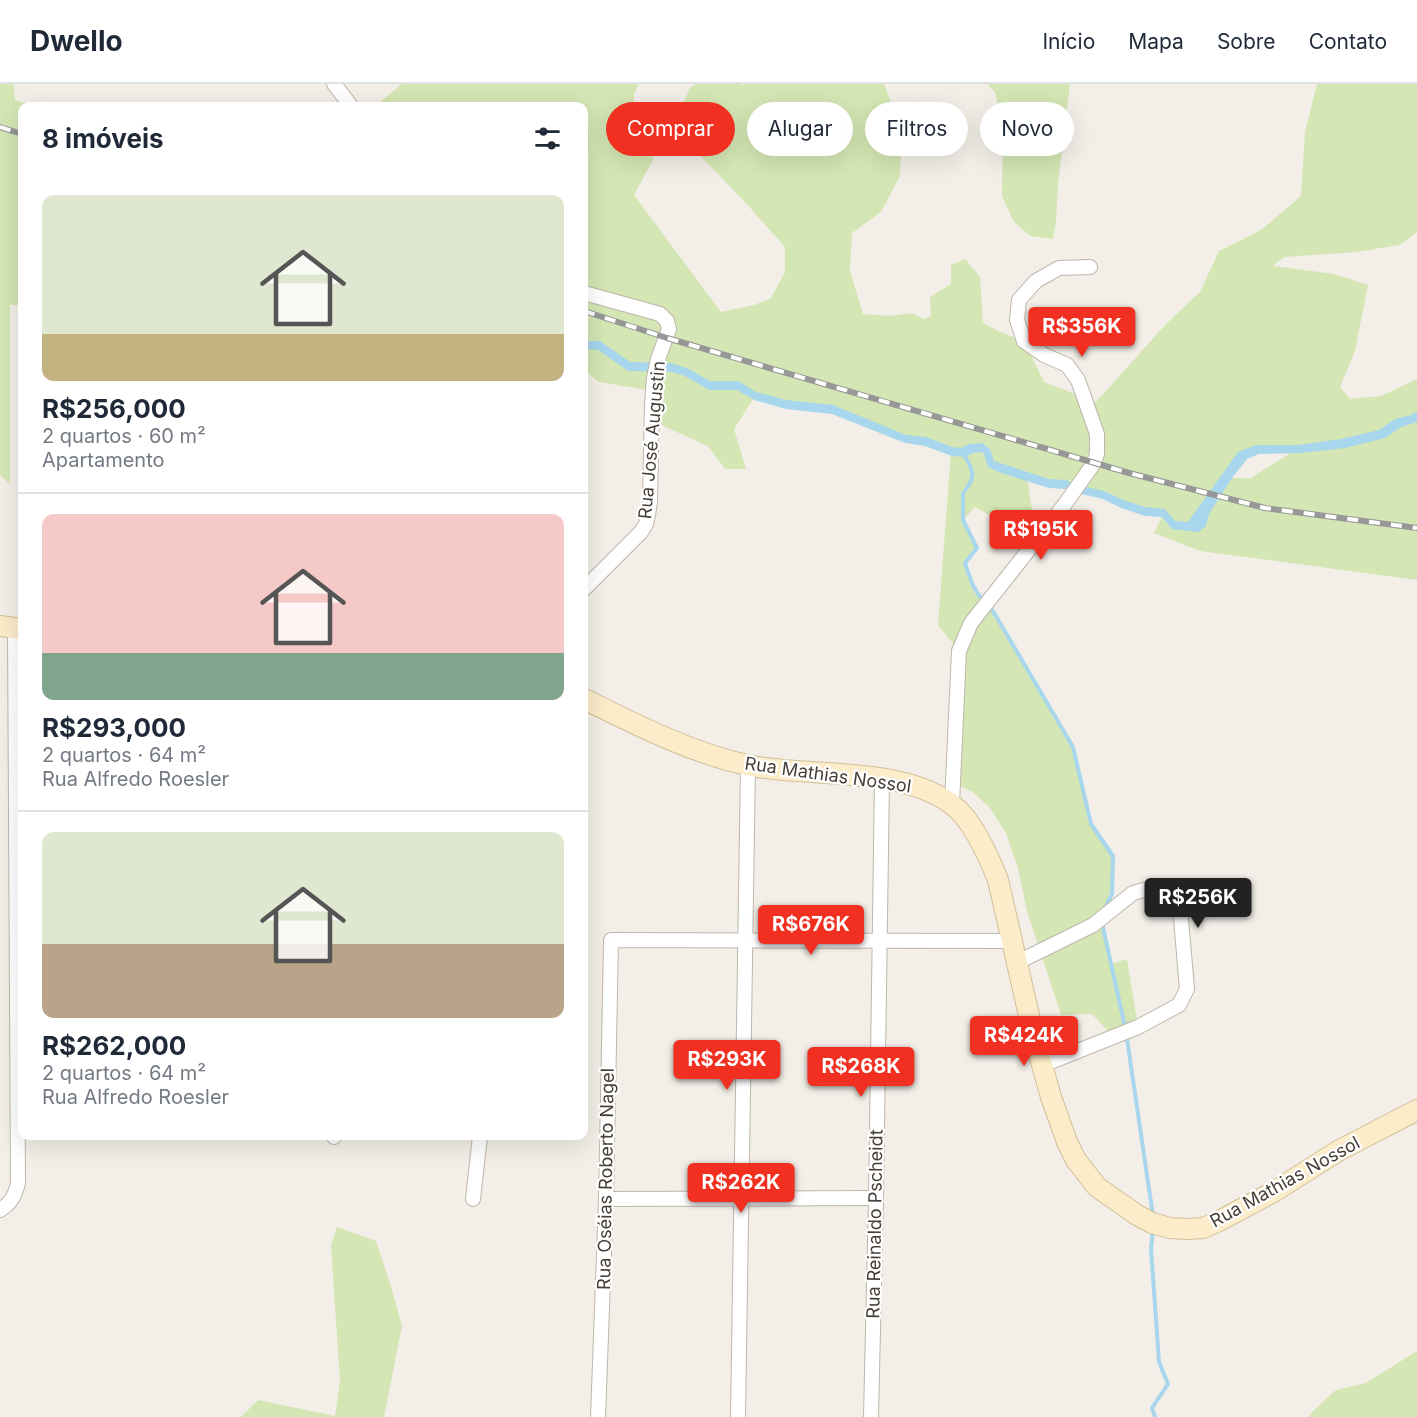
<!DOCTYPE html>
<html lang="pt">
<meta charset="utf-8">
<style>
body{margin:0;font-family:Inter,sans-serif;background:#f6f6f7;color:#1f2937;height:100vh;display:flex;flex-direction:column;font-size:22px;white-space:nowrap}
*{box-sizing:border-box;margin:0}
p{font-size:20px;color:#747a83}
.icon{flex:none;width:33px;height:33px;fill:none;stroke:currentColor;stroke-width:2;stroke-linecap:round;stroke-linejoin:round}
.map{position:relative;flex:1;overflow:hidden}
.details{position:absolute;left:18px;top:18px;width:570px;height:1038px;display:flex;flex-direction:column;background:#fff;border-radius:12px;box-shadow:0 6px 24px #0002}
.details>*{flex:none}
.hud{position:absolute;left:606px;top:18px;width:570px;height:54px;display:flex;gap:12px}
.price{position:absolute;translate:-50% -51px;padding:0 14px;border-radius:6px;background:#f13021;color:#fff;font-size:20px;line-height:39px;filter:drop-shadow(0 2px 3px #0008)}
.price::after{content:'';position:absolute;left:50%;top:36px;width:18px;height:14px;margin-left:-9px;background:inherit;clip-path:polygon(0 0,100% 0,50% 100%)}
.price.active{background:#222;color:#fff}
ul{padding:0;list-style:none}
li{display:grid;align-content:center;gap:12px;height:318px;padding:0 24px}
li+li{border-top:2px solid #e0e1e3}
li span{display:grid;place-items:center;height:186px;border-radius:12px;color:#555}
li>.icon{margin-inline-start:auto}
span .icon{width:108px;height:108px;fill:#fffc;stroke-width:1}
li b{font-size:26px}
h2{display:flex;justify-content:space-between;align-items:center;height:72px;padding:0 24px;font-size:26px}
.pill{padding:0 21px;border-radius:27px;background:#fff;box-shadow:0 6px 24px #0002;font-size:21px;line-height:54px}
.pill.active{background:#f13021;color:#fff}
header{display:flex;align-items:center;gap:36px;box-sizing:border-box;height:84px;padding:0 30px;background:#fff;border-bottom:2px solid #e0e1e3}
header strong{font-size:28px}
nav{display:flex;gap:33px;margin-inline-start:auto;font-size:21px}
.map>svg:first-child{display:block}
.green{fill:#d3e6b3}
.water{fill:#a7d6ed}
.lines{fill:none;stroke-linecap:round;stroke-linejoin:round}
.stream{stroke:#a7d6ed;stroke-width:4}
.street-casing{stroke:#beb6ab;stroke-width:16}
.secondary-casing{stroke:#d1be99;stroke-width:22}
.street{stroke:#fff;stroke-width:14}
.secondary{stroke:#fcecc9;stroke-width:20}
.rail-casing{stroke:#979797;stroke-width:6}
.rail{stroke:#fff;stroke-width:4;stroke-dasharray:11;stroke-linecap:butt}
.labels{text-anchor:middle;stroke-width:4.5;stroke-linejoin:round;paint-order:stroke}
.street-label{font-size:18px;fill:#463f37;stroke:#fff}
</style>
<header>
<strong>Dwello</strong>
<nav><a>Início</a><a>Mapa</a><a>Sobre</a><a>Contato</a></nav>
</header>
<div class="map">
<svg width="1417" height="1333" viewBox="0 0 1417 1333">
<rect width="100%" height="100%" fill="#f3efe8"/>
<g class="green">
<path d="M0,0H14L15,16L36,22H22V221H10V400L0,391Z"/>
<path d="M402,0H639L634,10L635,58L654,74L634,111L721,228L754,221L771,214L785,188V163L744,117L681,52L678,30L690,4L695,0H738L744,1L745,0H884L902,47L900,92L881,128L852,149L850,187L863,230L890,232L911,229L924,235L931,232L930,213L951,200V181L965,175L980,193L983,239L1000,248L1024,257L1044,298L1096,318L1166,240L1200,208L1219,167L1261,146L1301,112L1305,48L1317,0H1417V148L1400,161L1356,168L1284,173L1273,182L1334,190L1368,201L1355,267L1340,303L1350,315L1381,312L1417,295V496L1200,467L1154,449L1162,433L1172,445L1198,447L1206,442L1209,430L1232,394H1251L1297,365L1241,371L1194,443L1173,441L1163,429L1027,393L1033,432L1009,442L975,423L963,436L977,464L965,479C971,501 974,507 990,522L1073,663L1091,740L1113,772L1112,810L1101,833L1111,880L1127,875L1138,943L1114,953L1092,930L1061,931L1027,827L1018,784L1006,749L990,724L973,708L953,699L959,567L938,541L951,367L905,355L832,325L755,312L734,345L746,385H725L708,362L652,337L653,307L599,298L584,286V22H375Z"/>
<path d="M987,0H1070L1058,99L1056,138L1053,155L1030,152L1014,138L1002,112L1003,42L995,8Z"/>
<path d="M337,1143L376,1157L392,1206L402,1242L384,1333H241L258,1316L335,1332L340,1297L331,1162Z"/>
<path d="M1417,1267V1333H1309L1312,1328L1336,1306L1366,1299Z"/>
</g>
<path class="water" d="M584,257H600L630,278L671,279L687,284L710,297H738L756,308L786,316L833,321L906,351L926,353L952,363L961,364L969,360L982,359L990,365L994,377L1049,395L1066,396L1078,401L1104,407L1123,416L1145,423L1165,425L1175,437L1188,438L1238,368L1256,361H1298L1341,355L1379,346L1395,335L1411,331L1417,327V338L1401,343L1385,354L1345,364L1301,369L1259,370L1247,375L1232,394L1209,430L1206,442L1198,448L1172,445L1162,433L1145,432L1121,424L1103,415L1077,409L1066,405L1049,404L1001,389L988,383L984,370L981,368L973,369L965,373L952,372L925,362L905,359L832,330L786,325L754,316L737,306H709L685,292L672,288L628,287L598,266L584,265Z"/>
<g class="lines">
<g class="stream">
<path d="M963,369C973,386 978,392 963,409V436L977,464L965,479C970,494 973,506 984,517"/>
<path d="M990,522L1073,663L1091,740L1113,772L1112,810L1104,826"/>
<path d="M1102,839L1125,943"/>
<path d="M1127,955L1153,1132"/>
<path d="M1153,1145L1151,1165L1159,1278L1168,1300L1152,1324L1155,1333"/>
</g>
<g class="street-casing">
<g id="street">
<path d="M334,0L351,22"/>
<path d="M584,209L660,230L667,237L669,245L658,275L654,294L652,320L650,418L648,431L646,440L641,448L584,505"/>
<path d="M952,720L959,567L971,539L1065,420L1094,379L1097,370V350L1078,296L1067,281L1044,271L1024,257L1017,236L1019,216L1036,197L1059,184L1090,183"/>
<path d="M1016,879L1093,841L1133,809L1155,803L1172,810L1180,823L1187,905L1179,921L1138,943L1043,981"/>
<path d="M334,1053V1052"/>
<path d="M473,1115L480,1052"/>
<path d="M606,1115L876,1114"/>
<path d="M0,1126C11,1119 15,1112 18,1099L15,543"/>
<path d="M598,1333L606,1115L611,856L1012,857"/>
<path d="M738,1333L748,681"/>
<path d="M871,1333L876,1114L882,695"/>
</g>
</g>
<g class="secondary-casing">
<g id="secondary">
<path d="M0,542L22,545"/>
<path d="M584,615C635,640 691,669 747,681C810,695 919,679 964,732C979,751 989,773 998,796L1033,949L1051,1013L1067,1058L1076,1076L1097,1103L1137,1131L1152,1139L1170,1144L1187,1145L1203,1144L1219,1137L1275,1107L1338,1067L1417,1026"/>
</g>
</g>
<use href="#street" class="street"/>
<use href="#secondary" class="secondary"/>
<g class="rail-casing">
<g id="rail">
<path d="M0,43L22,50"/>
<path d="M584,227L667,254L1129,389L1265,424L1417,444"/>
</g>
</g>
<use href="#rail" class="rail"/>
</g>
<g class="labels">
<g class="street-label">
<text transform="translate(652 356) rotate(-85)" y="6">Rua José Augustin</text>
<text transform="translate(828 691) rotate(8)" y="6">Rua Mathias Nossol</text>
<text transform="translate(606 1095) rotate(-89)" y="6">Rua Oséias Roberto Nagel</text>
<text transform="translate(1285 1098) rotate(-29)" y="6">Rua Mathias Nossol</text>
<text transform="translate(875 1140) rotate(-89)" y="6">Rua Reinaldo Pscheidt</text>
</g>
</g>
</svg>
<b class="price" style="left:1082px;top:274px">R$356K</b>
<b class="price" style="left:1041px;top:477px">R$195K</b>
<b class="price active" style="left:1198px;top:845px">R$256K</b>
<b class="price" style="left:811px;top:872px">R$676K</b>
<b class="price" style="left:1024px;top:983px">R$424K</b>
<b class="price" style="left:727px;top:1007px">R$293K</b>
<b class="price" style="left:861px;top:1014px">R$268K</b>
<b class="price" style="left:741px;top:1130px">R$262K</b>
<div class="hud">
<a class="pill active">Comprar</a>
<a class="pill">Alugar</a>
<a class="pill">Filtros</a>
<a class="pill">Novo</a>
</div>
<section class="details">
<h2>8 imóveis<svg class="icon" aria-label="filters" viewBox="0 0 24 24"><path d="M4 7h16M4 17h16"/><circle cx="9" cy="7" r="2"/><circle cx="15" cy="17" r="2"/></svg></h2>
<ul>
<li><span style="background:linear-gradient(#dfe7d0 75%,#c2b280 0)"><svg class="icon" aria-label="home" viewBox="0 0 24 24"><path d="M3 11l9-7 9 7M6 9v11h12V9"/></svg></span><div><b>R$256,000</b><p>2 quartos · 60 m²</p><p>Apartamento</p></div></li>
<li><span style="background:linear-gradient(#f6c9c9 75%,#7fa58c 0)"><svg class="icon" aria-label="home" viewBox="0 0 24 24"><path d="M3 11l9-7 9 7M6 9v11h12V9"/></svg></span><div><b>R$293,000</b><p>2 quartos · 64 m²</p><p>Rua Alfredo Roesler</p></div></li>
<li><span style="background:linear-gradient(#dfe7d0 60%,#b9a48a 0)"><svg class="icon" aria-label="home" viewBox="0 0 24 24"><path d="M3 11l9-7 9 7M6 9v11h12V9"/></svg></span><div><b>R$262,000</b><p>2 quartos · 64 m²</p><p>Rua Alfredo Roesler</p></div></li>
</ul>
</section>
</div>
